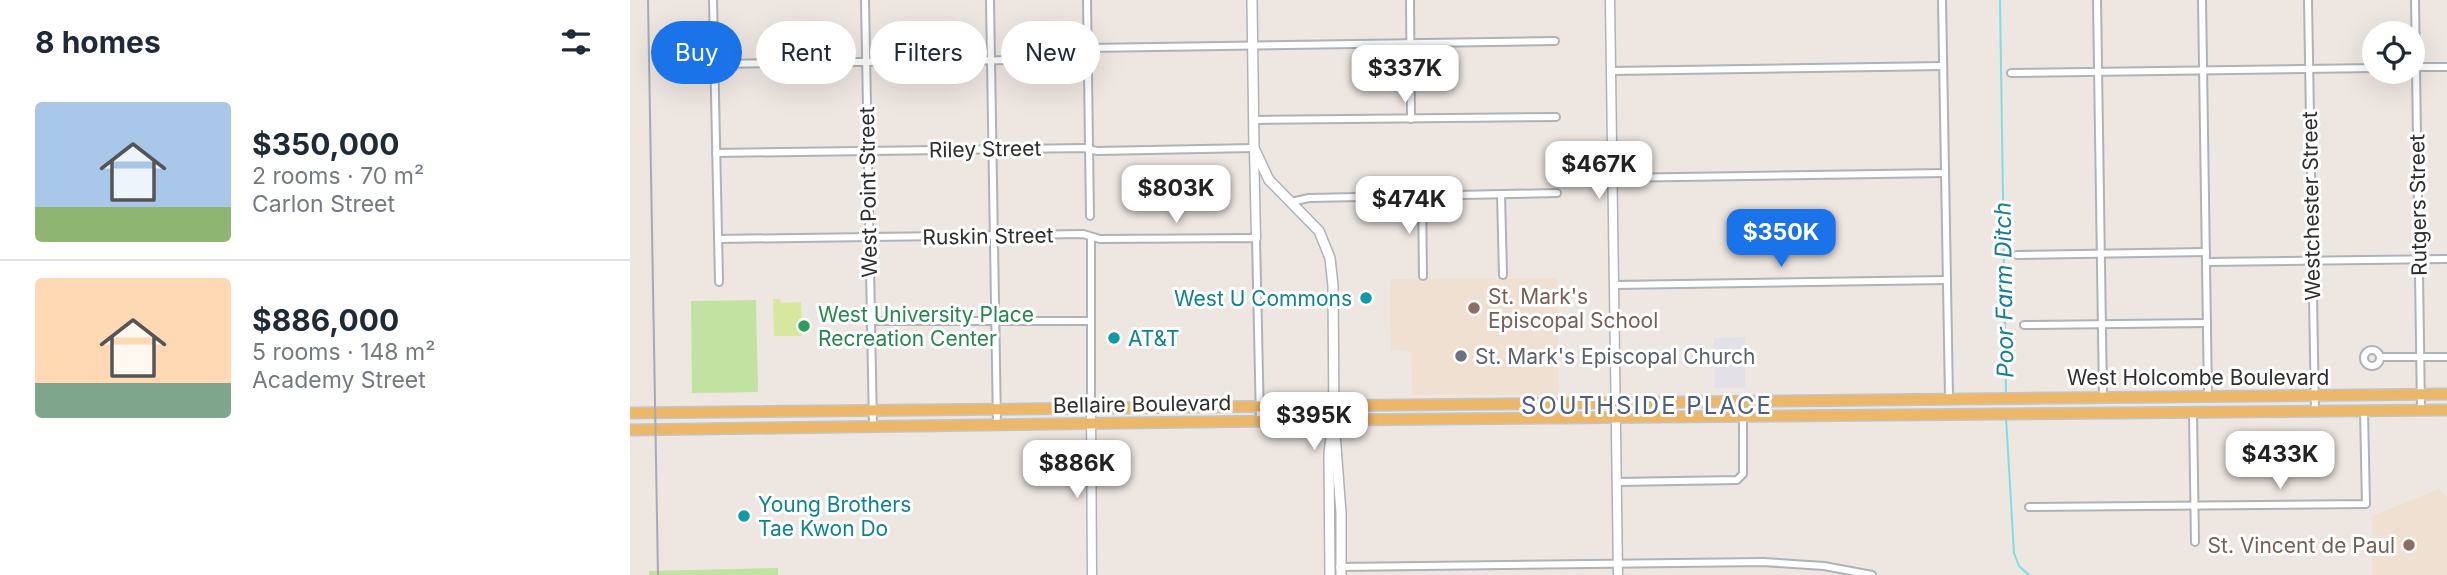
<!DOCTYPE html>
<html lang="en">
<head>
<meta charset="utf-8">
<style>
	:root { --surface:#fff; --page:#f2f2f3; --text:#1f2937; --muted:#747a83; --line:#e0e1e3; --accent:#1a73e8 }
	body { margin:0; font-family:Inter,sans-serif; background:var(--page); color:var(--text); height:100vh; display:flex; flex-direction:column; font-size:26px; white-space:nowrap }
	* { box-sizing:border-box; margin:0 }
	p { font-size:23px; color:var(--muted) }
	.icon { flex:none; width:38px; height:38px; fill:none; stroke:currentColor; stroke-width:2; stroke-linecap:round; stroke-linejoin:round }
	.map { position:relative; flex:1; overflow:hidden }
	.sheet { display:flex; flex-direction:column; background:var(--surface); width:630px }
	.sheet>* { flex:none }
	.hud { position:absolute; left:21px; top:21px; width:665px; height:63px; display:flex; gap:14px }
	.buttons { position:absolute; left:1732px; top:21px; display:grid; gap:14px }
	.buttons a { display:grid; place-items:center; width:63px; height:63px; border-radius:50%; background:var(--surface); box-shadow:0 7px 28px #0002; font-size:35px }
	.price { position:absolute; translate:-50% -60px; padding:0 16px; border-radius:14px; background:#fff; color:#222; font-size:23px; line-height:46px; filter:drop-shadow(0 2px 4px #0008) }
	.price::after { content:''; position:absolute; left:50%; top:42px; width:21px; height:16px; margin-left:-10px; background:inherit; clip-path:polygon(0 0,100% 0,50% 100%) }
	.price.on { background:var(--accent); color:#fff }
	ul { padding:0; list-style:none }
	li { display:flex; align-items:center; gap:21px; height:175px; padding:0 35px }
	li+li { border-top:2px solid var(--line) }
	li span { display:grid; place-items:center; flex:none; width:196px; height:140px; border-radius:7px; color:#555 }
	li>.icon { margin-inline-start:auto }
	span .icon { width:84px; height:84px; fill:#fffc; stroke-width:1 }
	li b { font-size:30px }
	h2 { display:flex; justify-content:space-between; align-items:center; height:84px; padding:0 35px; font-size:30px }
	.chip { padding:0 24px; border-radius:32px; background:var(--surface); box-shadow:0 7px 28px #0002; font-size:24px; line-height:63px }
	.chip.on { background:var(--accent); color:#fff }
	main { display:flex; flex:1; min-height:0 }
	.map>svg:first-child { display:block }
	.industrial { fill:#e2e1e7 }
	.education { fill:#efe0d2 }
	.green { fill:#c2e2a1 }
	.pitch { fill:#d5e89d }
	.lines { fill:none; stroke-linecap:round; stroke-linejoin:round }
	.stream { stroke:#7adfeb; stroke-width:2 }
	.minor-casing { stroke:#aeb2b9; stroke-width:10 }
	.tertiary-casing { stroke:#aeb2b9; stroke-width:11 }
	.secondary-casing { stroke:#aeb2b9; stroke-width:12 }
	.primary-casing { stroke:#c4c4c4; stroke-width:13 }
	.minor { stroke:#fff; stroke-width:6 }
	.tertiary { stroke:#fff; stroke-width:8 }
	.secondary { stroke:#fff; stroke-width:9 }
	.primary { stroke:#ecb769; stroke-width:10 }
	.rail { stroke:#a4aab7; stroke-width:2 }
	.culture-dot { fill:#0f9aa8; stroke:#fff; stroke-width:2.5 }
	.education-dot { fill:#8d6e63; stroke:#fff; stroke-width:2.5 }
	.leisure-dot { fill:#2e9e5b; stroke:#fff; stroke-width:2.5 }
	.worship-dot { fill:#6b7280; stroke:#fff; stroke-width:2.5 }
	.labels { text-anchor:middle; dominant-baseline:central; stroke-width:6; stroke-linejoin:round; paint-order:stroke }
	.street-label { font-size:21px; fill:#2e2e2e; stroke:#fff }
	.education-label { font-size:21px; fill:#785e54; stroke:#fff; text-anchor:start }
	.culture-label { font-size:21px; fill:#0d838f; stroke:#fff; text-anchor:start }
	.leisure-label { font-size:21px; fill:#27864d; stroke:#fff; text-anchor:start }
	.worship-label { font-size:21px; fill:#5b616d; stroke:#fff; text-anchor:start }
	.water-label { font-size:23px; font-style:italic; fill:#137e95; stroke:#fff }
	.quarter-label { font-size:24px; letter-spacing:2px; fill:#4f5f7d; stroke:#fff }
</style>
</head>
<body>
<main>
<section class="sheet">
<h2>8 homes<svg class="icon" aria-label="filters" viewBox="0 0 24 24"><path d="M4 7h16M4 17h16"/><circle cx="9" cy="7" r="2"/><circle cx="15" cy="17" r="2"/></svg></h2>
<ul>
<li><span style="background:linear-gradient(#a9c7e8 75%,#8fb573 0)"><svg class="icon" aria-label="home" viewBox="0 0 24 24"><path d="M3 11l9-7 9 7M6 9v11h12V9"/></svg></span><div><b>$350,000</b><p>2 rooms · 70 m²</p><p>Carlon Street</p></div></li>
<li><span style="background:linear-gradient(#ffd9b3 75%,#7fa58c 0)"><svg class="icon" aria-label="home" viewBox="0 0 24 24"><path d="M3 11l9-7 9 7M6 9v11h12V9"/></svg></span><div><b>$886,000</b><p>5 rooms · 148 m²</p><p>Academy Street</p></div></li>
</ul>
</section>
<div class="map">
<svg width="1817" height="575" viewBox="0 0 1817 575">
	<rect width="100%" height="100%" fill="#eee6e1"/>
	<polygon class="industrial" points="1115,337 1115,388 1085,388 1084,338"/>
	<g class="education">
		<polygon points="927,278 929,394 782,395 781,351 761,350 760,279"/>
		<polygon points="1809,489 1817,497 1817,575 1742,575 1742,516"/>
	</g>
	<g class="green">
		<polygon points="126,300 128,392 62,393 61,301"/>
		<polygon points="148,568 148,575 19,575 19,571"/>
	</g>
	<polygon class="pitch" points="143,299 150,299 151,303 171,302 172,336 144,336"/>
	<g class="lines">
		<g class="stream">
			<polyline points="1370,0 1376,394"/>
			<polyline points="1376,417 1384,553 1389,566 1399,575"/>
		</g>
		<g class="minor-casing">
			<g id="minor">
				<polyline points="83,0 89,282"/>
				<polyline points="235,0 243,427"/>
				<polyline points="360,0 367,425"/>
				<polyline points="457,0 460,216"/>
				<polyline points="780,0 781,119"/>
				<polyline points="1312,0 1319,398"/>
				<polyline points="1467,0 1473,397"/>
				<polyline points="1572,0 1578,396"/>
				<polyline points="1678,0 1685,412"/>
				<polyline points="1785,0 1791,410"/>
				<polyline points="458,48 925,41"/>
				<polyline points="84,64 458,59"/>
				<polyline points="1784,67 1817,67"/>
				<polyline points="981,71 1313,66"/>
				<polyline points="1381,73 1745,68"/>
				<polyline points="624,120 926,117"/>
				<polyline points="86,153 454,148 467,151 624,148"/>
				<polyline points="983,178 1315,173"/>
				<polyline points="871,194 873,275"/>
				<polyline points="792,196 793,276"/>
				<polyline points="661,202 679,198 927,193"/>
				<polyline points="88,239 453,234 470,239 626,238 630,421"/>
				<polyline points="1387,255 1576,252"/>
				<polyline points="1576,262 1817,259"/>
				<polyline points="985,285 1317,280"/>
				<polyline points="241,321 461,321"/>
				<polyline points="1394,325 1577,323"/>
				<circle cx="1742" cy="358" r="8"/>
				<polyline points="1750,357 1817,357"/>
				<polyline points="461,408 461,237"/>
				<polyline points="1563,413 1565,542"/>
				<polyline points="988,482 1107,480 1113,474 1113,416"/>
				<polyline points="1399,507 1736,504 1734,411"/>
				<polyline points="709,567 1133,562 1194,566 1242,575"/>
			</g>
		</g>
		<g class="tertiary-casing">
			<g id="tertiary">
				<polyline points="980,0 988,575"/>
				<polyline points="624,148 626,238"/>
				<polyline points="461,408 462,575"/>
			</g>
		</g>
		<g class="secondary-casing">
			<g id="secondary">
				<polyline points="622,0 624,148 639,180 689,231 700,258 703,286 704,420 711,513 711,575"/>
				<polyline points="700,575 699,453 702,429"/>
			</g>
		</g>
		<g class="primary-casing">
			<g id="primary">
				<polyline points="0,413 1817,394"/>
				<polyline points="0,430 704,420 1817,410"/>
			</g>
		</g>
		<use href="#minor" class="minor"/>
		<use href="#tertiary" class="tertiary"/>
		<use href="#secondary" class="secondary"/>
		<use href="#primary" class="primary"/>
		<polyline class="rail" points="18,0 28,575"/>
	</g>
	<g class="culture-dot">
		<circle cx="736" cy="298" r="7"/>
		<circle cx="484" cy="338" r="7"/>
		<circle cx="114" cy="516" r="7"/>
	</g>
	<g class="education-dot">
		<circle cx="844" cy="308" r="7"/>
		<circle cx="1779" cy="545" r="7"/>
	</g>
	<circle class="leisure-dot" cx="174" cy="326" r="7"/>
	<circle class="worship-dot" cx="831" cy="356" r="7"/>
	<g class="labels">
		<g class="street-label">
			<text transform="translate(355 149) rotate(-1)">Riley Street</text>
			<text transform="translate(238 192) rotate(-91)">West Point Street</text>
			<text transform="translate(1788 205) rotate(-91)">Rutgers Street</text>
			<text transform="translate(1681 206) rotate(-91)">Westchester Street</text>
			<text transform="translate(358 236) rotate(-1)">Ruskin Street</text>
			<text x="1568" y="377">West Holcombe Boulevard</text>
			<text transform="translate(512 404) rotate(-1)">Bellaire Boulevard</text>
		</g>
		<g class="education-label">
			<text x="858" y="296">St. Mark's<tspan x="858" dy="24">Episcopal School</tspan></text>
			<text x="1765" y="545" text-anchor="end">St. Vincent de Paul</text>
		</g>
		<g class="culture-label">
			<text x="722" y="298" text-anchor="end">West U Commons</text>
			<text x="498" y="338">AT&amp;T</text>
			<text x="128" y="504">Young Brothers<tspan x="128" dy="24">Tae Kwon Do</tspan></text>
		</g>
		<g class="leisure-label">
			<text x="188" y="314">West University Place<tspan x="188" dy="24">Recreation Center</tspan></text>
		</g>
		<g class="worship-label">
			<text x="845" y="356">St. Mark's Episcopal Church</text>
		</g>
		<g class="water-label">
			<text transform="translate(1374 290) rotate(-91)">Poor Farm Ditch</text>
		</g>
		<g class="quarter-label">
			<text x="1017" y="405">SOUTHSIDE PLACE</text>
		</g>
	</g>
</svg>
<div class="buttons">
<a><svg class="icon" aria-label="locate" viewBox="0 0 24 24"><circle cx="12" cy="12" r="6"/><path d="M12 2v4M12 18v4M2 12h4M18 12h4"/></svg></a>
</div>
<b class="price" style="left:775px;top:105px">$337K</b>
<b class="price" style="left:969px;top:201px">$467K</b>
<b class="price" style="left:546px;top:225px">$803K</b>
<b class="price" style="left:779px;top:236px">$474K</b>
<b class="price on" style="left:1151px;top:269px">$350K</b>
<b class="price" style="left:684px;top:452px">$395K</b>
<b class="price" style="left:1650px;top:491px">$433K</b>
<b class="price" style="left:447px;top:500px">$886K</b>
<div class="hud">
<a class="chip on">Buy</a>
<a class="chip">Rent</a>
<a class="chip">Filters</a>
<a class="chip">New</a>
</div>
</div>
</main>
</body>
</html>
